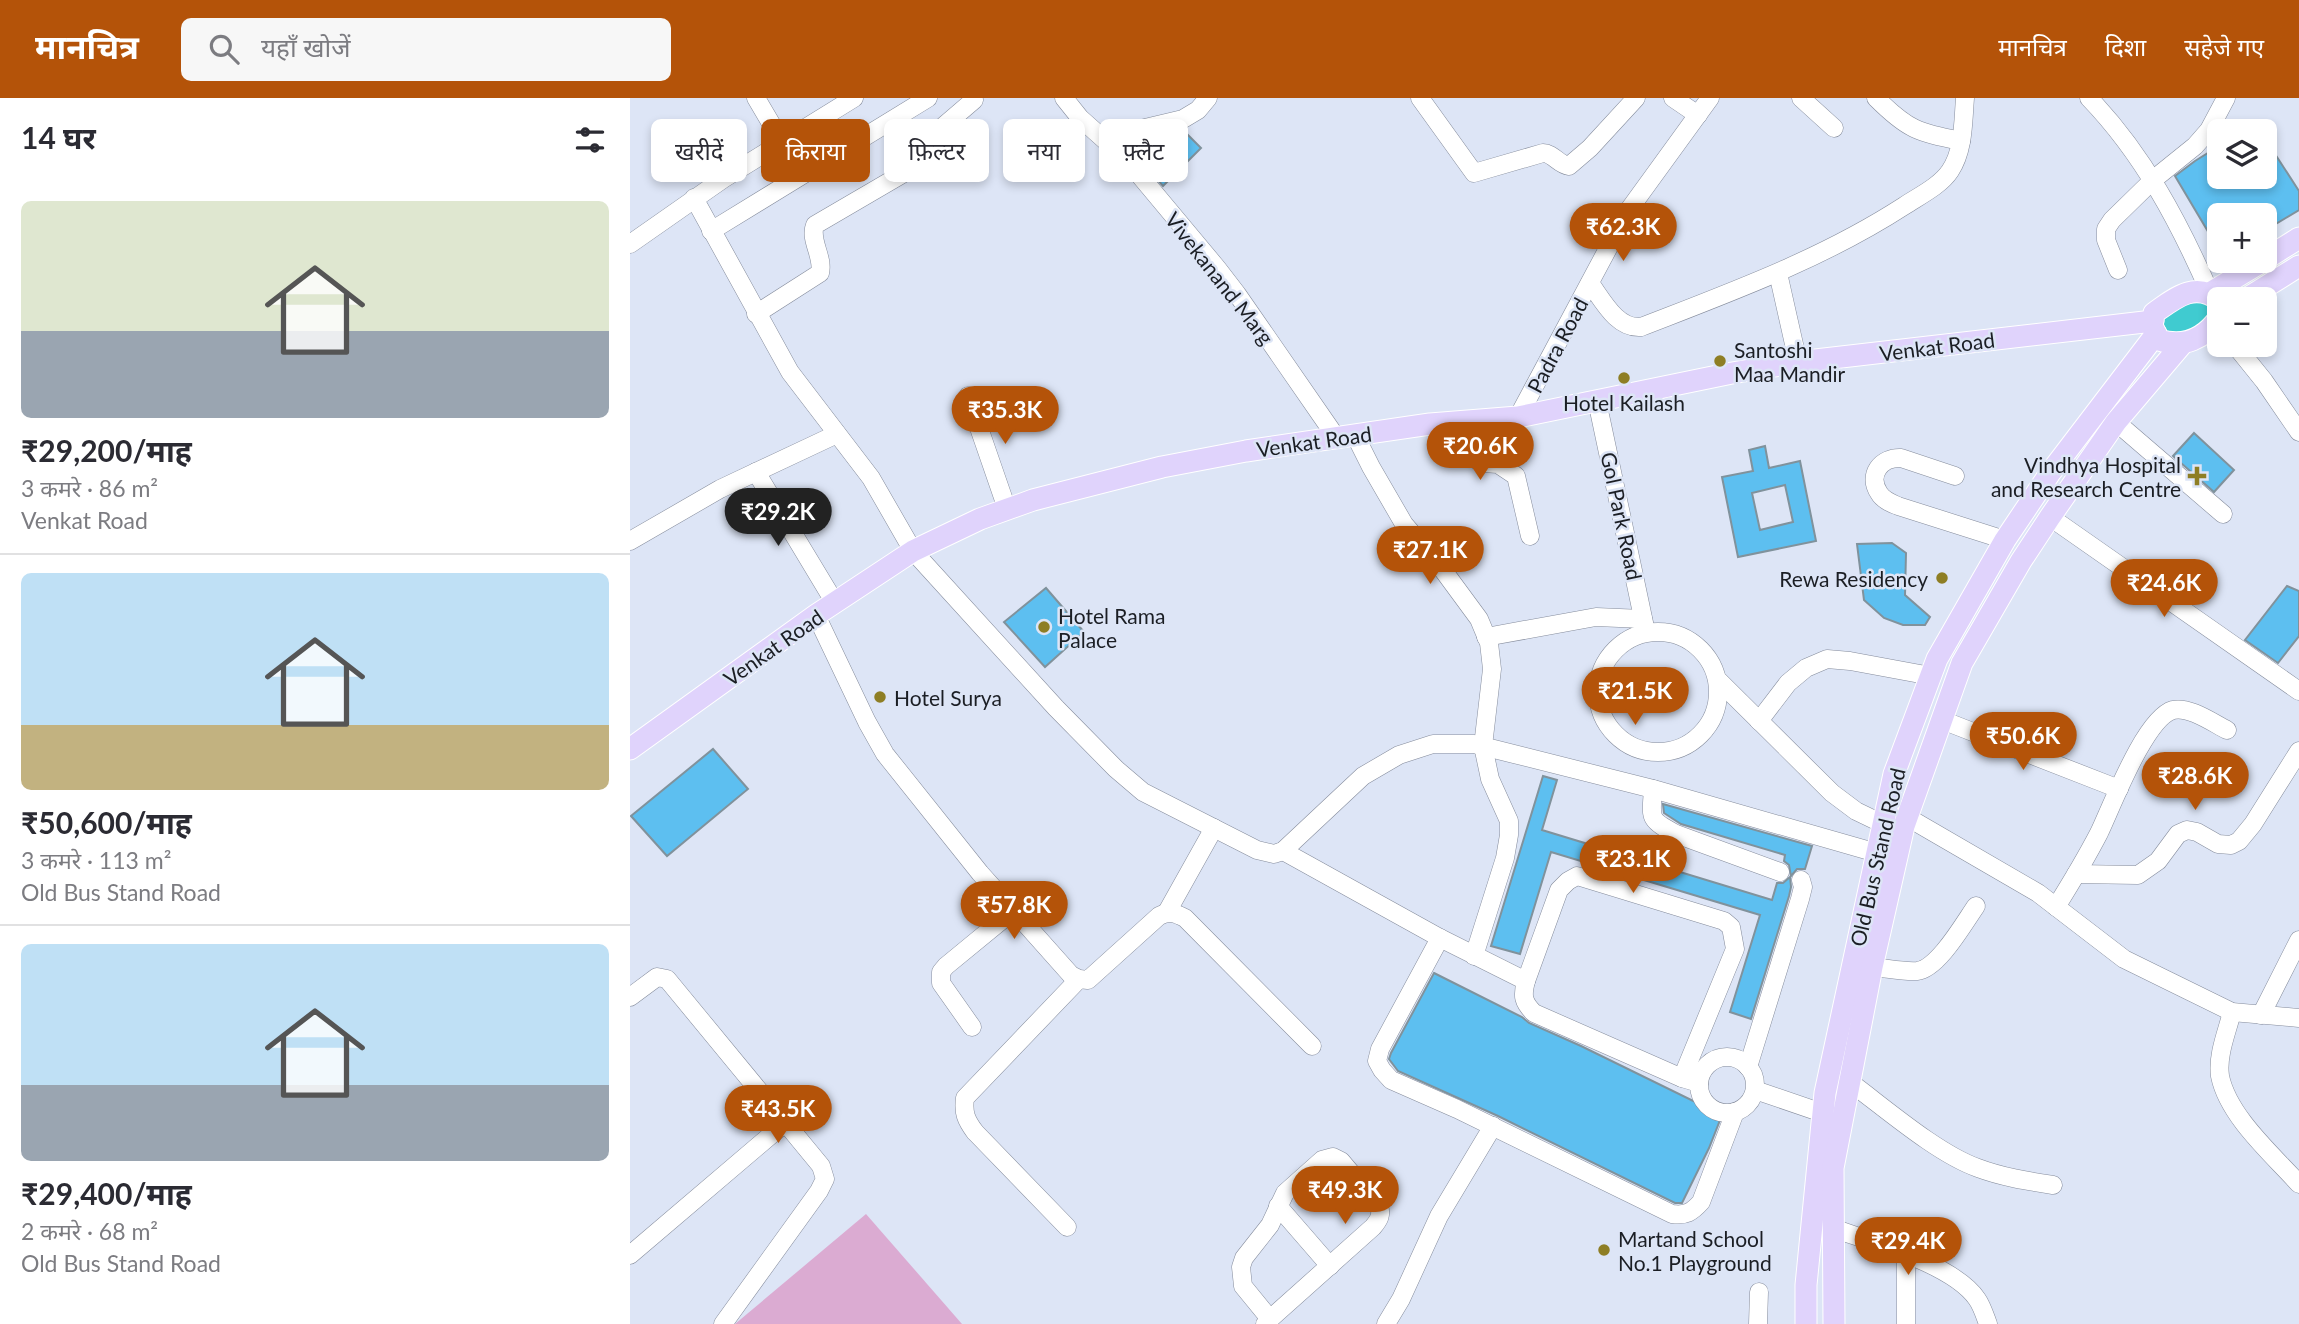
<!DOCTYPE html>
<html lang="hi">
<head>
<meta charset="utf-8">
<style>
	:root { --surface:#fff; --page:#f7f7f7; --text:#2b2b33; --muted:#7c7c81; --line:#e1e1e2; --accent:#b45309 }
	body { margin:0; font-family:Lato,"Noto Sans Devanagari",sans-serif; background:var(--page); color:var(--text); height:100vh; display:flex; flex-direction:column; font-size:26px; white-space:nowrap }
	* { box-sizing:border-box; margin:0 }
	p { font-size:23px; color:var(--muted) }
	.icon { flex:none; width:38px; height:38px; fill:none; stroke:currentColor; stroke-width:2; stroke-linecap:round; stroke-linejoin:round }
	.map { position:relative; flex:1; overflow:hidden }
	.details { display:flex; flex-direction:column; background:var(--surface); width:630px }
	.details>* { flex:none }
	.guide { position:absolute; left:21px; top:21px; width:665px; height:63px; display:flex; gap:14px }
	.fabs { position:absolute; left:1577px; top:21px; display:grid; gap:14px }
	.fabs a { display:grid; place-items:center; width:70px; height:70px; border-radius:10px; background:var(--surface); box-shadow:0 4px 10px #0003; font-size:35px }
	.price { position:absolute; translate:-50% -60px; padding:0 16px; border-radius:24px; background:var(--accent); color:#fff; font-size:23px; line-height:46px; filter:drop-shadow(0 2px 4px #0008) }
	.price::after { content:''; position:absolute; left:50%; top:42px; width:21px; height:16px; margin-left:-10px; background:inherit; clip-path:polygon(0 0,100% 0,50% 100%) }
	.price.selected { background:#222; color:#fff }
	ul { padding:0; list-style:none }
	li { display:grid; align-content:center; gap:14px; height:371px; padding:0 21px }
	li+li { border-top:2px solid var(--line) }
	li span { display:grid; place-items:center; height:217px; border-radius:10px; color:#555 }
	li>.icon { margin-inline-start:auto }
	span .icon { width:126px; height:126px; fill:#fffc; stroke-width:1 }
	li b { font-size:30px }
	h2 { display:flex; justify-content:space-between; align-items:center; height:84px; padding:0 21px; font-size:30px }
	.chip { padding:0 24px; border-radius:10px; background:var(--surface); box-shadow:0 4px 10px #0003; font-size:24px; line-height:63px }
	.chip.selected { background:var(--accent); color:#fff }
	header { display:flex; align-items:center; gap:42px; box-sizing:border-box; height:98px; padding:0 35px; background:var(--accent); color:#fff }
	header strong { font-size:33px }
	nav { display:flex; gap:38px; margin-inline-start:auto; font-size:24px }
	.search { width:490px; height:63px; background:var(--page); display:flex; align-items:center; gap:18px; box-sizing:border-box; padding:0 24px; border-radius:10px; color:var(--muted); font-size:26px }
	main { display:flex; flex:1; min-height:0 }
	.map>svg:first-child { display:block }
	.green { fill:#dbabd2 }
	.water { fill:#40cbd0; stroke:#35979c; stroke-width:2 }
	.building { fill:#5dbff0; stroke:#80929c; stroke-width:2; fill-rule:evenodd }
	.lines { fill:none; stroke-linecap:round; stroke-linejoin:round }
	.minor-casing { stroke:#858c9c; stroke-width:19 }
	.major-casing { stroke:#fff; stroke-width:23 }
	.minor { stroke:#fff; stroke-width:18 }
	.major { stroke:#e0d3fc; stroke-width:21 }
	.poi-dot { fill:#8e7e24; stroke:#dde5f6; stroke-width:2.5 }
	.labels { text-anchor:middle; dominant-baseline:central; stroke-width:5; stroke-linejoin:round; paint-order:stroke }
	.street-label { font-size:21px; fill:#1b1e24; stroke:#dde5f6 }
	.poi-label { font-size:21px; fill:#1b1e24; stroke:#dde5f6; text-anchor:start }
</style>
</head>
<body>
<header>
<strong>मानचित्र</strong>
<div class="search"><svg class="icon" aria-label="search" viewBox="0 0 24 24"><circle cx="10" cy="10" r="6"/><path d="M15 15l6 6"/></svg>यहाँ खोजें</div>
<nav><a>मानचित्र</a><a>दिशा</a><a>सहेजे गए</a></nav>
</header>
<main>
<section class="details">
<h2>14 घर<svg class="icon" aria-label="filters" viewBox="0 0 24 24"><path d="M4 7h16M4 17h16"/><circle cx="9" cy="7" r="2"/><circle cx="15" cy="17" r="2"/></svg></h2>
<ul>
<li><span style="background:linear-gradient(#dfe7d0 60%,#9aa5b1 0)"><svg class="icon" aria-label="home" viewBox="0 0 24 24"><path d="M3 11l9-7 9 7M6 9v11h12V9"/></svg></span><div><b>₹29,200/माह</b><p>3 कमरे · 86 m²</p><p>Venkat Road</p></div></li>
<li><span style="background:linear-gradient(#bfe0f5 70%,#c2b280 0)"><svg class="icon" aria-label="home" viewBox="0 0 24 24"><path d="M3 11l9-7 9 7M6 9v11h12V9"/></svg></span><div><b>₹50,600/माह</b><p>3 कमरे · 113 m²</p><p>Old Bus Stand Road</p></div></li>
<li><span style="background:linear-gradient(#bfe0f5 65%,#9aa5b1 0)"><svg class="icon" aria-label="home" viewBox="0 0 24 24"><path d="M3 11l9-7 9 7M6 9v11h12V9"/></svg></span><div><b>₹29,400/माह</b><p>2 कमरे · 68 m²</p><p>Old Bus Stand Road</p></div></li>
</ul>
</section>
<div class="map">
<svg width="1669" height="1226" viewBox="0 0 1669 1226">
	<rect width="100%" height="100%" fill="#dde5f6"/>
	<polygon class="green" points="236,1116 332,1226 105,1226"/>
	<polygon class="water" points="1580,195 1589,220 1544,247 1524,215"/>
	<g class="building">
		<polygon points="557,36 571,50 533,88 499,49 504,45"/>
		<polygon points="1634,39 1669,93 1669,112 1634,133 1634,117 1589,117 1589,152 1545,78 1565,63 1589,48 1589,79 1634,79"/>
		<polygon points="1564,335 1604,372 1584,394 1543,358"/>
		<path d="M1135,348L1139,370L1170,363L1186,443L1108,459L1092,379L1123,373L1119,352ZM1155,387L1163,424L1130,432L1122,395Z"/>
		<polygon points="1262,445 1276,455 1275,497 1300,519 1295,527 1273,527 1254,520 1234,502 1227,446"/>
		<polygon points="1657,488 1669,493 1669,538 1648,565 1615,542"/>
		<polygon points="416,490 454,534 415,569 374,524"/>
		<polygon points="83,651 118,691 37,758 1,718"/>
		<polygon points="913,678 927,682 912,732 1142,802 1147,785 1153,785 1160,779 1161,789 1159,798 1121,921 1100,914 1130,817 921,754 890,856 861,848"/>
		<polygon points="1033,706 1182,748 1175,771 1167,771 1161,778 1159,767 1154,763 1155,757 1051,726 1034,715"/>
		<polygon points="804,875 892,919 899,925 951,948 1092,1017 1079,1050 1052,1105 1045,1105 868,1018 768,973 759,961 761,955"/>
	</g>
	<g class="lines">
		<g class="minor-casing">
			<g id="minor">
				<polyline points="126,0 152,44"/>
				<polyline points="434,0 450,20 496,61 587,170 607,196 706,339"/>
				<path d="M790,0L844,75L913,55C923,55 929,67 939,68L960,50L1006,0"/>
				<polyline points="1043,0 1068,17"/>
				<polyline points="1171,0 1204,30"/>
				<path d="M1246,0C1278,32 1287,34 1331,43"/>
				<path d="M1459,0C1513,56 1549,124 1580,195"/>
				<polyline points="473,40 553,21 568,12 578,0"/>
				<polyline points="64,100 160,274 241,380 283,453 426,610 486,671 513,694 627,752 644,756 653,753 733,678 769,657 803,646 844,646 1023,691 1247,755"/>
				<polyline points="81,133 298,0"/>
				<polyline points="0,146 93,81 224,0"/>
				<polyline points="1488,172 1476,142 1476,131 1482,122 1524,81 1565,48 1579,32 1596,0"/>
				<polyline points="1148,175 1168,264"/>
				<path d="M960,185C973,203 987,231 1011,229C1101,194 1192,161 1274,108C1289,98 1310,88 1320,73C1334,52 1333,24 1335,0"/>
				<path d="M126,216L190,175C194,159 179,142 185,127L286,68L290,53L295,44L344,2"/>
				<polyline points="1605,247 1634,283 1669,334"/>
				<polyline points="338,298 377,411"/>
				<polyline points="967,303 1016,534"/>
				<polyline points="888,319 998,113 1080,0"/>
				<polyline points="835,323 837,351 843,360 853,365 868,366 886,378 900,438"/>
				<polyline points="1486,324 1593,416"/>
				<polyline points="725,337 741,369 774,426 810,468 849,521 859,545 862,571 853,648 860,681 879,723 879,737 875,760 844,858"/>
				<polyline points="126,374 205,505"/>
				<path d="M1325,378L1271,360C1251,359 1237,377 1249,395C1253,402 1261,405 1268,408L1375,442"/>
				<polyline points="1420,419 1669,593"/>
				<polyline points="0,443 90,391 207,336"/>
				<path d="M186,517L237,624L255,656L350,775L441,877L449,881L458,882L529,818C540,813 545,815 555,820L682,948"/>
				<circle cx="1028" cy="594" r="60"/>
				<polyline points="856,539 966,519 1013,521"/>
				<polyline points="1087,581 1202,695 1226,713 1253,726"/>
				<polyline points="1312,622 1489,691"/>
				<polyline points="1129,623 1158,585 1176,570 1197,561 1220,563 1301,578"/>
				<path d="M1023,691C1021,721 1018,721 1046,736L1150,774"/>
				<polyline points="1255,717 1277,719 1408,795 1494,861 1602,914 1669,920"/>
				<path d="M653,753L810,840L896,883C892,898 893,904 904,915L1052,980L1069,985"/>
				<polyline points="1446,776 1508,777 1528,763 1548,736 1557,732 1567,734 1588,746 1601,747 1609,743 1623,726 1669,653"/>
				<path d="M1426,809C1441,785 1456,760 1469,735C1482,708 1515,620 1543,612C1559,608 1583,625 1597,632"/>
				<polyline points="537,814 584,730"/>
				<path d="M810,840L750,951L747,963L752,972L761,982L827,1011L1042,1116C1056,1118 1062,1114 1071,1104L1105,1014"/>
				<path d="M1242,869C1256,870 1273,874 1287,873C1308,871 1334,825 1346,808"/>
				<polyline points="896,883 929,792 938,783 947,778 1094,823 1101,829 1105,851 1052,980"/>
				<polyline points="0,899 27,879 37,881 191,1068 195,1081 189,1093 93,1226"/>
				<path d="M1602,914C1597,934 1587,957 1590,978C1598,1018 1642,1056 1669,1086"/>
				<polyline points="1631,917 1669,842"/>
				<polyline points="342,929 311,885 311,874 316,868 383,813"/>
				<circle cx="1097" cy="987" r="28"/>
				<polyline points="1118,969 1170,801 1173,789 1171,782"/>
				<path d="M1221,985C1256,1011 1308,1056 1348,1070C1372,1079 1397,1083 1423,1087"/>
				<polyline points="1125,992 1204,1019"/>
				<polyline points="648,1108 700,1168"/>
				<path d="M437,1129L345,1034C336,1022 333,1015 335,1000L449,881"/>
				<path d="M1203,1130C1243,1145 1323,1166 1347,1201C1352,1208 1355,1218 1358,1226"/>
				<polyline points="0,1157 155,1025"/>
				<path d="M635,1226L640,1221L743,1129C749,1122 752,1117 749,1108L711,1063L703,1059L692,1062L655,1095L640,1127L614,1160L611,1169L613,1188L640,1221"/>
				<polyline points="756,1226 771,1201 809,1118 863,1028"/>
				<polyline points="1128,1226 1129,1194"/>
				<polyline points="1276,1226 1276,1158"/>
			</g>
		</g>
		<g class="major-casing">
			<g id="major">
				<polyline points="1634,162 1669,140"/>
				<polyline points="1580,195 1633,163"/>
				<polyline points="1616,201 1669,168"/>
				<path d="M1589,202C1565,183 1545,200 1524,215L1522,228L1529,242C1554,250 1574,241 1589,220"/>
				<polyline points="0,651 186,517 283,453 350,421 403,402 532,369 616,353 800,326 888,319 1102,275 1168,264 1523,223"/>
				<polyline points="1176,1226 1176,1187 1195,995 1264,676 1307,561 1375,442 1420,375 1526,236"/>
				<polyline points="1204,1226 1203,1070 1242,869 1274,728 1332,565 1391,463 1420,419 1486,324 1553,245"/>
			</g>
		</g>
		<use href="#minor" class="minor"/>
		<use href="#major" class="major"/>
	</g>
	<g class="poi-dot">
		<circle cx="1090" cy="263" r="7"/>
		<circle cx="994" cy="280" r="7"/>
		<path d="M1563.5 367.5h7v7h7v7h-7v7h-7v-7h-7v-7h7z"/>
		<circle cx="1312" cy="480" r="7"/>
		<circle cx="414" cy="529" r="7"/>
		<circle cx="250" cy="599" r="7"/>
		<circle cx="974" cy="1152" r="7"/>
	</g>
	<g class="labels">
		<g class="street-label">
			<text transform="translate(590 180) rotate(52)">Vivekanand Marg</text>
			<text transform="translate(927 247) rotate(-62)">Padra Road</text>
			<text transform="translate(1307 248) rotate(-7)">Venkat Road</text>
			<text transform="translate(684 343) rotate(-8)">Venkat Road</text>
			<text transform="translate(992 418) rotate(78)">Gol Park Road</text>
			<text transform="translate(143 549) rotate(-35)">Venkat Road</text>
			<text transform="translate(1247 759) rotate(-77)">Old Bus Stand Road</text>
		</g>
		<g class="poi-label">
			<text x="1104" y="251">Santoshi<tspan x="1104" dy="24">Maa Mandir</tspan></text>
			<text x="994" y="304" text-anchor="middle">Hotel Kailash</text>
			<text x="1551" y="366" text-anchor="end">Vindhya Hospital<tspan x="1551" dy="24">and Research Centre</tspan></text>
			<text x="1298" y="480" text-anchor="end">Rewa Residency</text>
			<text x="428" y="517">Hotel Rama<tspan x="428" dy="24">Palace</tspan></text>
			<text x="264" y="599">Hotel Surya</text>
			<text x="988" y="1140">Martand School<tspan x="988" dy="24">No.1 Playground</tspan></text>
		</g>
	</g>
</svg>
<div class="fabs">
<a><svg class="icon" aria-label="layers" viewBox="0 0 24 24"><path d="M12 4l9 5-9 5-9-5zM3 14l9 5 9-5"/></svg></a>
<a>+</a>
<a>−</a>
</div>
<b class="price" style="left:993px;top:165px">₹62.3K</b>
<b class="price" style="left:375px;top:348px">₹35.3K</b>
<b class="price" style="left:850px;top:384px">₹20.6K</b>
<b class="price selected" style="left:148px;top:450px">₹29.2K</b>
<b class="price" style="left:800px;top:488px">₹27.1K</b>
<b class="price" style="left:1534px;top:521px">₹24.6K</b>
<b class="price" style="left:1005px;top:629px">₹21.5K</b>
<b class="price" style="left:1393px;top:674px">₹50.6K</b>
<b class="price" style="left:1565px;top:714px">₹28.6K</b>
<b class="price" style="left:1003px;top:797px">₹23.1K</b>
<b class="price" style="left:384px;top:843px">₹57.8K</b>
<b class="price" style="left:148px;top:1047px">₹43.5K</b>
<b class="price" style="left:715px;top:1128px">₹49.3K</b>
<b class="price" style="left:1278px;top:1179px">₹29.4K</b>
<div class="guide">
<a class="chip">खरीदें</a>
<a class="chip selected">किराया</a>
<a class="chip">फ़िल्टर</a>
<a class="chip">नया</a>
<a class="chip">फ़्लैट</a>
</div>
</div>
</main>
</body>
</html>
